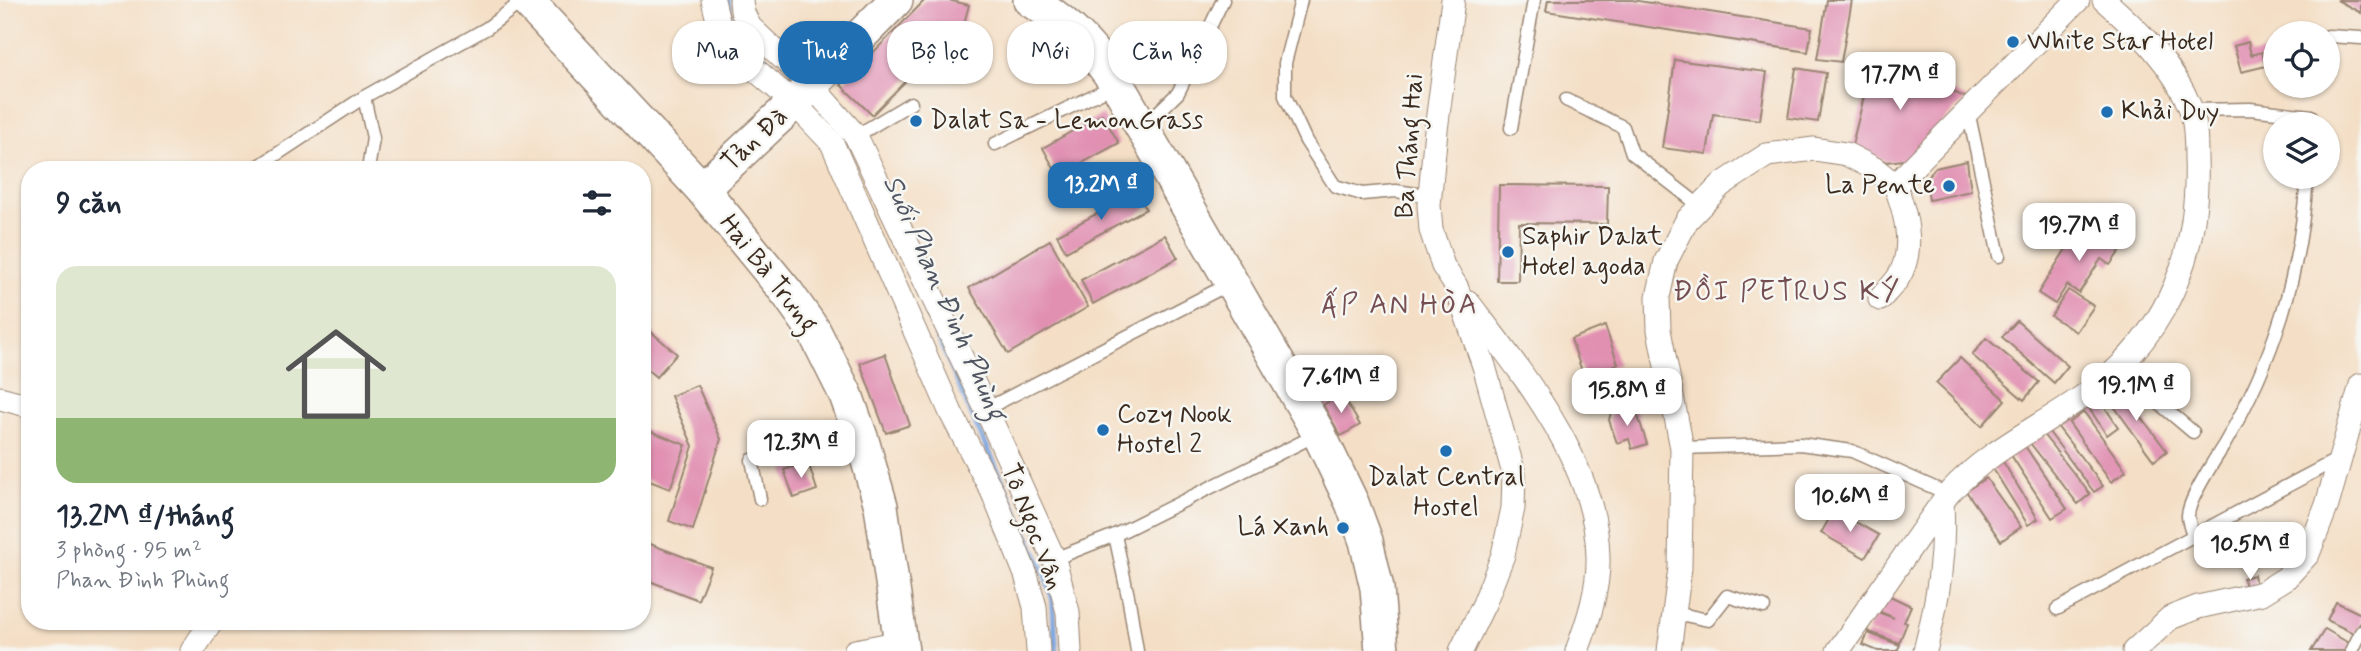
<!DOCTYPE html>
<html lang="vi">
<head>
<meta charset="utf-8">
<style>
	:root { --surface:#fff; --page:#f6f6f7; --text:#1f2937; --muted:#747a83; --line:#e0e1e3; --accent:#1f6fb2 }
	body { margin:0; font-family:Mynerve,sans-serif; background:var(--page); color:var(--text); height:100vh; display:flex; flex-direction:column; font-size:26px; white-space:nowrap }
	* { box-sizing:border-box; margin:0 }
	p { font-size:23px; color:var(--muted) }
	.icon { flex:none; width:38px; height:38px; fill:none; stroke:currentColor; stroke-width:2; stroke-linecap:round; stroke-linejoin:round }
	.map { position:relative; flex:1; overflow:hidden }
	.drawer { position:absolute; left:21px; top:161px; width:630px; height:469px; display:flex; flex-direction:column; background:var(--surface); border-radius:28px; box-shadow:0 2px 5px #0004 }
	.drawer>* { flex:none }
	.top-card { position:absolute; left:672px; top:21px; width:665px; height:63px; display:flex; gap:14px }
	.controls { position:absolute; left:2263px; top:21px; display:grid; gap:14px }
	.controls a { display:grid; place-items:center; width:77px; height:77px; border-radius:50%; background:var(--surface); box-shadow:0 2px 5px #0004; font-size:35px }
	.price { position:absolute; translate:-50% -60px; padding:0 16px; border-radius:14px; background:#fff; color:#222; font-size:23px; line-height:46px; filter:drop-shadow(0 2px 4px #0008) }
	.price::after { content:''; position:absolute; left:50%; top:42px; width:21px; height:16px; margin-left:-10px; background:inherit; clip-path:polygon(0 0,100% 0,50% 100%) }
	.price.current { background:var(--accent); color:#fff }
	ul { padding:0; list-style:none }
	li { display:grid; align-content:center; gap:14px; height:371px; padding:0 35px }
	li+li { border-top:2px solid var(--line) }
	li span { display:grid; place-items:center; height:217px; border-radius:21px; color:#555 }
	li>.icon { margin-inline-start:auto }
	span .icon { width:126px; height:126px; fill:#fffc; stroke-width:1 }
	li b { font-size:30px }
	h2 { display:flex; justify-content:space-between; align-items:center; height:84px; padding:0 35px; font-size:30px }
	.tag { padding:0 24px; border-radius:28px; background:var(--surface); box-shadow:0 2px 5px #0004; font-size:24px; line-height:63px }
	.tag.current { background:var(--accent); color:#fff }
	.map>svg:first-child { display:block }
	.lines { fill:none; stroke-linecap:round; stroke-linejoin:round }
	.stream { stroke:#78a6e1; stroke-width:6 }
	.building { fill:#e190b2 }
	.lane-casing { stroke:#988472; stroke-width:15 }
	.street-casing { stroke:#988472; stroke-width:25 }
	.secondary-casing { stroke:#988472; stroke-width:36 }
	.lane { stroke:#fff; stroke-width:12 }
	.street { stroke:#fff; stroke-width:23 }
	.secondary { stroke:#fff; stroke-width:33 }
	.poi-dot { fill:#1f6fb2; stroke:#f6f6f2; stroke-width:2.5 }
	.labels { text-anchor:middle; dominant-baseline:central; stroke-width:5; stroke-linejoin:round; paint-order:stroke }
	.poi-label { font-size:26px; fill:#3b2a1e; stroke:#f6f6f2; text-anchor:start }
	.street-label { font-size:26px; fill:#3b2a1e; stroke:#f6f6f2 }
	.neighbourhood-label { font-size:28px; letter-spacing:2px; fill:#754e52; stroke:#f6f6f2 }
	.water-label { font-size:28px; font-style:italic; fill:#505562; stroke:#f6f6f2 }
</style>
</head>
<body>
<div class="map">
<svg width="2361" height="651" viewBox="0 0 2361 651">
	<rect width="100%" height="100%" fill="#f6f6f2"/>
	<filter id="ink" filterUnits="userSpaceOnUse"><feTurbulence type="fractalNoise" baseFrequency=".0143" numOctaves="2"/><feDisplacementMap in="SourceGraphic" scale="14" xChannelSelector="R" yChannelSelector="G"/><feConvolveMatrix kernelMatrix="1 2 1 2 8 2 1 2 1" color-interpolation-filters="sRGB"/></filter>
	<filter id="wash" filterUnits="userSpaceOnUse"><feTurbulence type="fractalNoise" baseFrequency=".00686" numOctaves="4" result="noise"/><feDisplacementMap in="SourceGraphic" scale="28" xChannelSelector="R" yChannelSelector="G"/><feGaussianBlur stdDeviation="1.57" result="paint"/><feColorMatrix in="noise" values="0 0 0 0 0 0 0 0 0 0 0 0 0 0 0 0 0 1.4 0 .05"/><feComposite in="paint" operator="in"/></filter>
	<g filter="url(#wash)">
		<rect width="100%" height="100%" fill="#f4dfc6"/>
		<g class="lines">
			<g class="stream">
				<polyline points="728,0 730,17 740,35 796,86"/>
				<polyline points="924,304 976,424 1044,571 1053,599 1056,651"/>
			</g>
		</g>
		<g id="blocks">
			<g class="building">
				<polygon points="925,0 948,0 969,5 959,42 947,39 872,115 841,85"/>
				<polygon points="1548,0 1632,0 1812,28 1808,52 1546,11"/>
				<polygon points="1827,0 1852,0 1841,62 1817,59"/>
				<polygon points="2337,0 2361,0 2361,13"/>
				<polygon points="2248,42 2251,55 2262,52 2266,66 2241,72 2234,46"/>
				<polygon points="1874,56 1967,98 1904,160 1886,162 1852,145"/>
				<polygon points="1675,60 1767,72 1760,120 1713,114 1707,154 1662,148"/>
				<polygon points="1796,68 1826,73 1818,122 1788,118"/>
				<polygon points="1102,114 1119,143 1058,176 1043,148"/>
				<polygon points="1967,161 1971,191 1929,200 1926,180 1935,168"/>
				<polygon points="1499,185 1608,186 1607,224 1519,223 1518,281 1497,281"/>
				<polygon points="1137,192 1146,209 1066,252 1057,235"/>
				<polygon points="2080,227 2092,229 2122,248 2110,265 2101,259 2079,293 2067,285 2055,304 2038,293"/>
				<polygon points="1165,235 1178,258 1093,304 1081,280"/>
				<polygon points="1050,240 1088,307 1008,354 969,288"/>
				<polygon points="2068,290 2094,306 2076,332 2051,316"/>
				<polygon points="2017,321 2068,366 2054,383 2002,337"/>
				<polygon points="642,324 677,354 656,377 642,365"/>
				<polygon points="1605,326 1618,364 1584,377 1571,339"/>
				<polygon points="1986,338 2039,382 2024,400 1972,355"/>
				<polygon points="885,354 910,425 886,433 860,363"/>
				<polygon points="1960,358 2005,400 1982,426 1936,383"/>
				<polygon points="697,385 721,439 693,530 669,521 693,446 671,396"/>
				<polygon points="2117,385 2167,451 2154,461 2105,394"/>
				<polygon points="1342,394 1360,425 1341,436 1323,405"/>
				<polygon points="2100,400 2118,427 2107,435 2089,408"/>
				<polygon points="1617,408 1624,415 1636,410 1647,444 1632,449 1629,439 1617,443 1609,420 1612,409"/>
				<polygon points="2084,412 2126,471 2111,482 2069,423"/>
				<polygon points="2057,426 2103,486 2094,492 2049,432"/>
				<polygon points="642,428 686,445 670,489 642,478"/>
				<polygon points="2042,433 2090,494 2078,504 2030,443"/>
				<polygon points="2025,446 2067,509 2052,518 2011,455"/>
				<polygon points="2002,460 2038,519 2028,525 1992,467"/>
				<polygon points="808,462 817,490 794,498 784,470"/>
				<polygon points="1986,478 2021,527 2001,541 1966,491"/>
				<polygon points="1834,510 1879,535 1865,558 1821,533"/>
				<polygon points="642,541 711,567 698,600 642,578"/>
				<polygon points="2254,575 2256,586 2245,588 2243,578"/>
				<polygon points="1886,594 1911,606 1904,622 1907,623 1899,643 1867,631 1875,611 1894,618 1878,611"/>
				<polygon points="2336,602 2361,614 2361,621 2355,634 2327,620"/>
				<polygon points="2325,629 2352,645 2348,651 2311,651"/>
				<polygon points="1868,633 1900,645 1897,651 1878,651 1863,645"/>
			</g>
		</g>
	</g>
	<g filter="url(#ink)">
		<use href="#blocks" fill-opacity="0" stroke="#988472" stroke-width="2"/>
		<g class="lines">
			<g class="lane-casing">
				<g id="lane">
					<polyline points="1301,0 1285,63 1285,96 1306,141 1335,186 1362,194 1396,191 1430,196"/>
					<polyline points="2328,36 2361,38"/>
					<polyline points="364,97 373,138 368,170"/>
					<polyline points="1566,100 1623,127 1632,153 1700,206"/>
					<polyline points="2192,110 2250,109 2311,116 2310,124"/>
					<polyline points="1968,111 1999,256"/>
					<polyline points="1144,126 1178,93 1223,0"/>
					<polyline points="1511,128 1534,0"/>
					<polyline points="856,136 911,103"/>
					<polyline points="995,144 1117,84"/>
					<polyline points="253,170 364,97 487,28 524,0"/>
					<path d="M2307,177C2300,276 2274,359 2224,445C2215,459 2188,500 2188,516C2188,522 2192,530 2193,536L2338,459"/>
					<polyline points="2117,368 2193,432"/>
					<polyline points="986,409 1231,283"/>
					<polyline points="1682,448 1800,444 1852,451 1948,494"/>
					<polyline points="760,499 752,460 857,427"/>
					<polyline points="1115,535 1129,601 1137,651"/>
					<polyline points="1054,559 1115,535 1318,434"/>
					<polyline points="2057,609 2193,536"/>
					<polyline points="1675,613 1708,620 1727,596 1764,607"/>
					<polyline points="2352,651 2361,632"/>
				</g>
			</g>
			<g class="street-casing">
				<g id="street">
					<polyline points="713,0 721,33 731,49 794,103 832,143 951,413 993,493 1026,575 1035,607 1038,651"/>
					<polyline points="741,0 742,11 750,27 812,86 856,136 986,409 1054,559 1068,612 1070,651"/>
					<polyline points="1453,0 1436,130 1429,205 1431,230 1443,266 1456,286 1484,366 1514,474 1513,508 1503,555 1484,604 1461,651"/>
					<path d="M1880,299C1886,292 1893,285 1898,278C1916,250 1906,213 1895,185"/>
					<path d="M1468,302C1522,373 1597,464 1598,557C1599,589 1588,621 1577,651"/>
					<polyline points="0,398 30,406"/>
					<polyline points="192,651 212,621"/>
					<polyline points="855,651 901,642"/>
					<polyline points="1669,651 1680,568 1682,448 1659,330 1658,297 1666,261 1687,220 1721,185 1767,155 1814,149 1846,154 1875,169 1895,185 2078,0"/>
					<path d="M1838,651L1948,494C1997,440 2067,417 2119,367C2177,310 2199,240 2196,159C2196,143 2196,121 2190,107C2173,64 2138,30 2104,0"/>
					<path d="M1925,651C1938,600 1945,556 1942,504"/>
					<polyline points="2134,651 2170,618 2198,607 2262,593 2286,578 2308,554 2327,505 2361,385"/>
				</g>
			</g>
			<g class="secondary-casing">
				<g id="secondary">
					<polyline points="526,0 702,189 788,294 814,331 846,395 862,440 881,506 902,651"/>
					<path d="M1030,0C1070,24 1090,46 1117,84L1319,434L1352,503L1366,541L1377,588L1382,651"/>
					<polyline points="702,189 794,103 896,0"/>
				</g>
			</g>
			<use href="#lane" class="lane"/>
			<use href="#street" class="street"/>
			<use href="#secondary" class="secondary"/>
		</g>
	</g>
	<g class="poi-dot">
		<circle cx="2013" cy="42" r="7"/>
		<circle cx="2107" cy="112" r="7"/>
		<circle cx="916" cy="121" r="7"/>
		<circle cx="1949" cy="186" r="7"/>
		<circle cx="1508" cy="252" r="7"/>
		<circle cx="1103" cy="430" r="7"/>
		<circle cx="1446" cy="451" r="7"/>
		<circle cx="1343" cy="528" r="7"/>
	</g>
	<g class="labels">
		<g class="poi-label">
			<text x="2027" y="42">White Star Hotel</text>
			<text x="2121" y="112">Khải Duy</text>
			<text x="930" y="121">Dalat Sa - LemonGrass</text>
			<text x="1935" y="186" text-anchor="end">La Pente</text>
			<text x="1522" y="237">Saphir Dalat<tspan x="1522" dy="30">Hotel agoda</tspan></text>
			<text x="1117" y="415">Cozy Nook<tspan x="1117" dy="30">Hostel 2</tspan></text>
			<text x="1446" y="478" text-anchor="middle">Dalat Central<tspan x="1446" dy="30">Hostel</tspan></text>
			<text x="1329" y="528" text-anchor="end">Lá Xanh</text>
		</g>
		<g class="street-label">
			<text transform="translate(755 140) rotate(-43)">Tản Đà</text>
			<text transform="translate(1410 146) rotate(-86)">Ba Tháng Hai</text>
			<text transform="translate(768 274) rotate(52)">Hai Bà Trưng</text>
			<text transform="translate(1032 527) rotate(69)">Tô Ngọc Vân</text>
		</g>
		<g class="neighbourhood-label">
			<text x="1787" y="292">ĐỒI PETRUS KÝ</text>
			<text x="1400" y="305">ẤP AN HÒA</text>
		</g>
		<g class="water-label">
			<text transform="translate(944 298) rotate(66)">Suối Phan Đình Phùng</text>
		</g>
	</g>
</svg>
<div class="controls">
<a><svg class="icon" aria-label="locate" viewBox="0 0 24 24"><circle cx="12" cy="12" r="6"/><path d="M12 2v4M12 18v4M2 12h4M18 12h4"/></svg></a>
<a><svg class="icon" aria-label="layers" viewBox="0 0 24 24"><path d="M12 4l9 5-9 5-9-5zM3 14l9 5 9-5"/></svg></a>
</div>
<b class="price" style="left:1900px;top:112px">17.7M ₫</b>
<b class="price current" style="left:1101px;top:222px">13.2M ₫</b>
<b class="price" style="left:2079px;top:263px">19.7M ₫</b>
<b class="price" style="left:1341px;top:415px">7.61M ₫</b>
<b class="price" style="left:2136px;top:423px">19.1M ₫</b>
<b class="price" style="left:1627px;top:428px">15.8M ₫</b>
<b class="price" style="left:801px;top:480px">12.3M ₫</b>
<b class="price" style="left:1850px;top:534px">10.6M ₫</b>
<b class="price" style="left:2250px;top:582px">10.5M ₫</b>
<div class="top-card">
<a class="tag">Mua</a>
<a class="tag current">Thuê</a>
<a class="tag">Bộ lọc</a>
<a class="tag">Mới</a>
<a class="tag">Căn hộ</a>
</div>
<section class="drawer">
<h2>9 căn<svg class="icon" aria-label="filters" viewBox="0 0 24 24"><path d="M4 7h16M4 17h16"/><circle cx="9" cy="7" r="2"/><circle cx="15" cy="17" r="2"/></svg></h2>
<ul>
<li><span style="background:linear-gradient(#dfe7d0 70%,#8fb573 0)"><svg class="icon" aria-label="home" viewBox="0 0 24 24"><path d="M3 11l9-7 9 7M6 9v11h12V9"/></svg></span><div><b>13.2M ₫/tháng</b><p>3 phòng · 95 m²</p><p>Phan Đình Phùng</p></div></li>
</ul>
</section>
</div>
</body>
</html>
